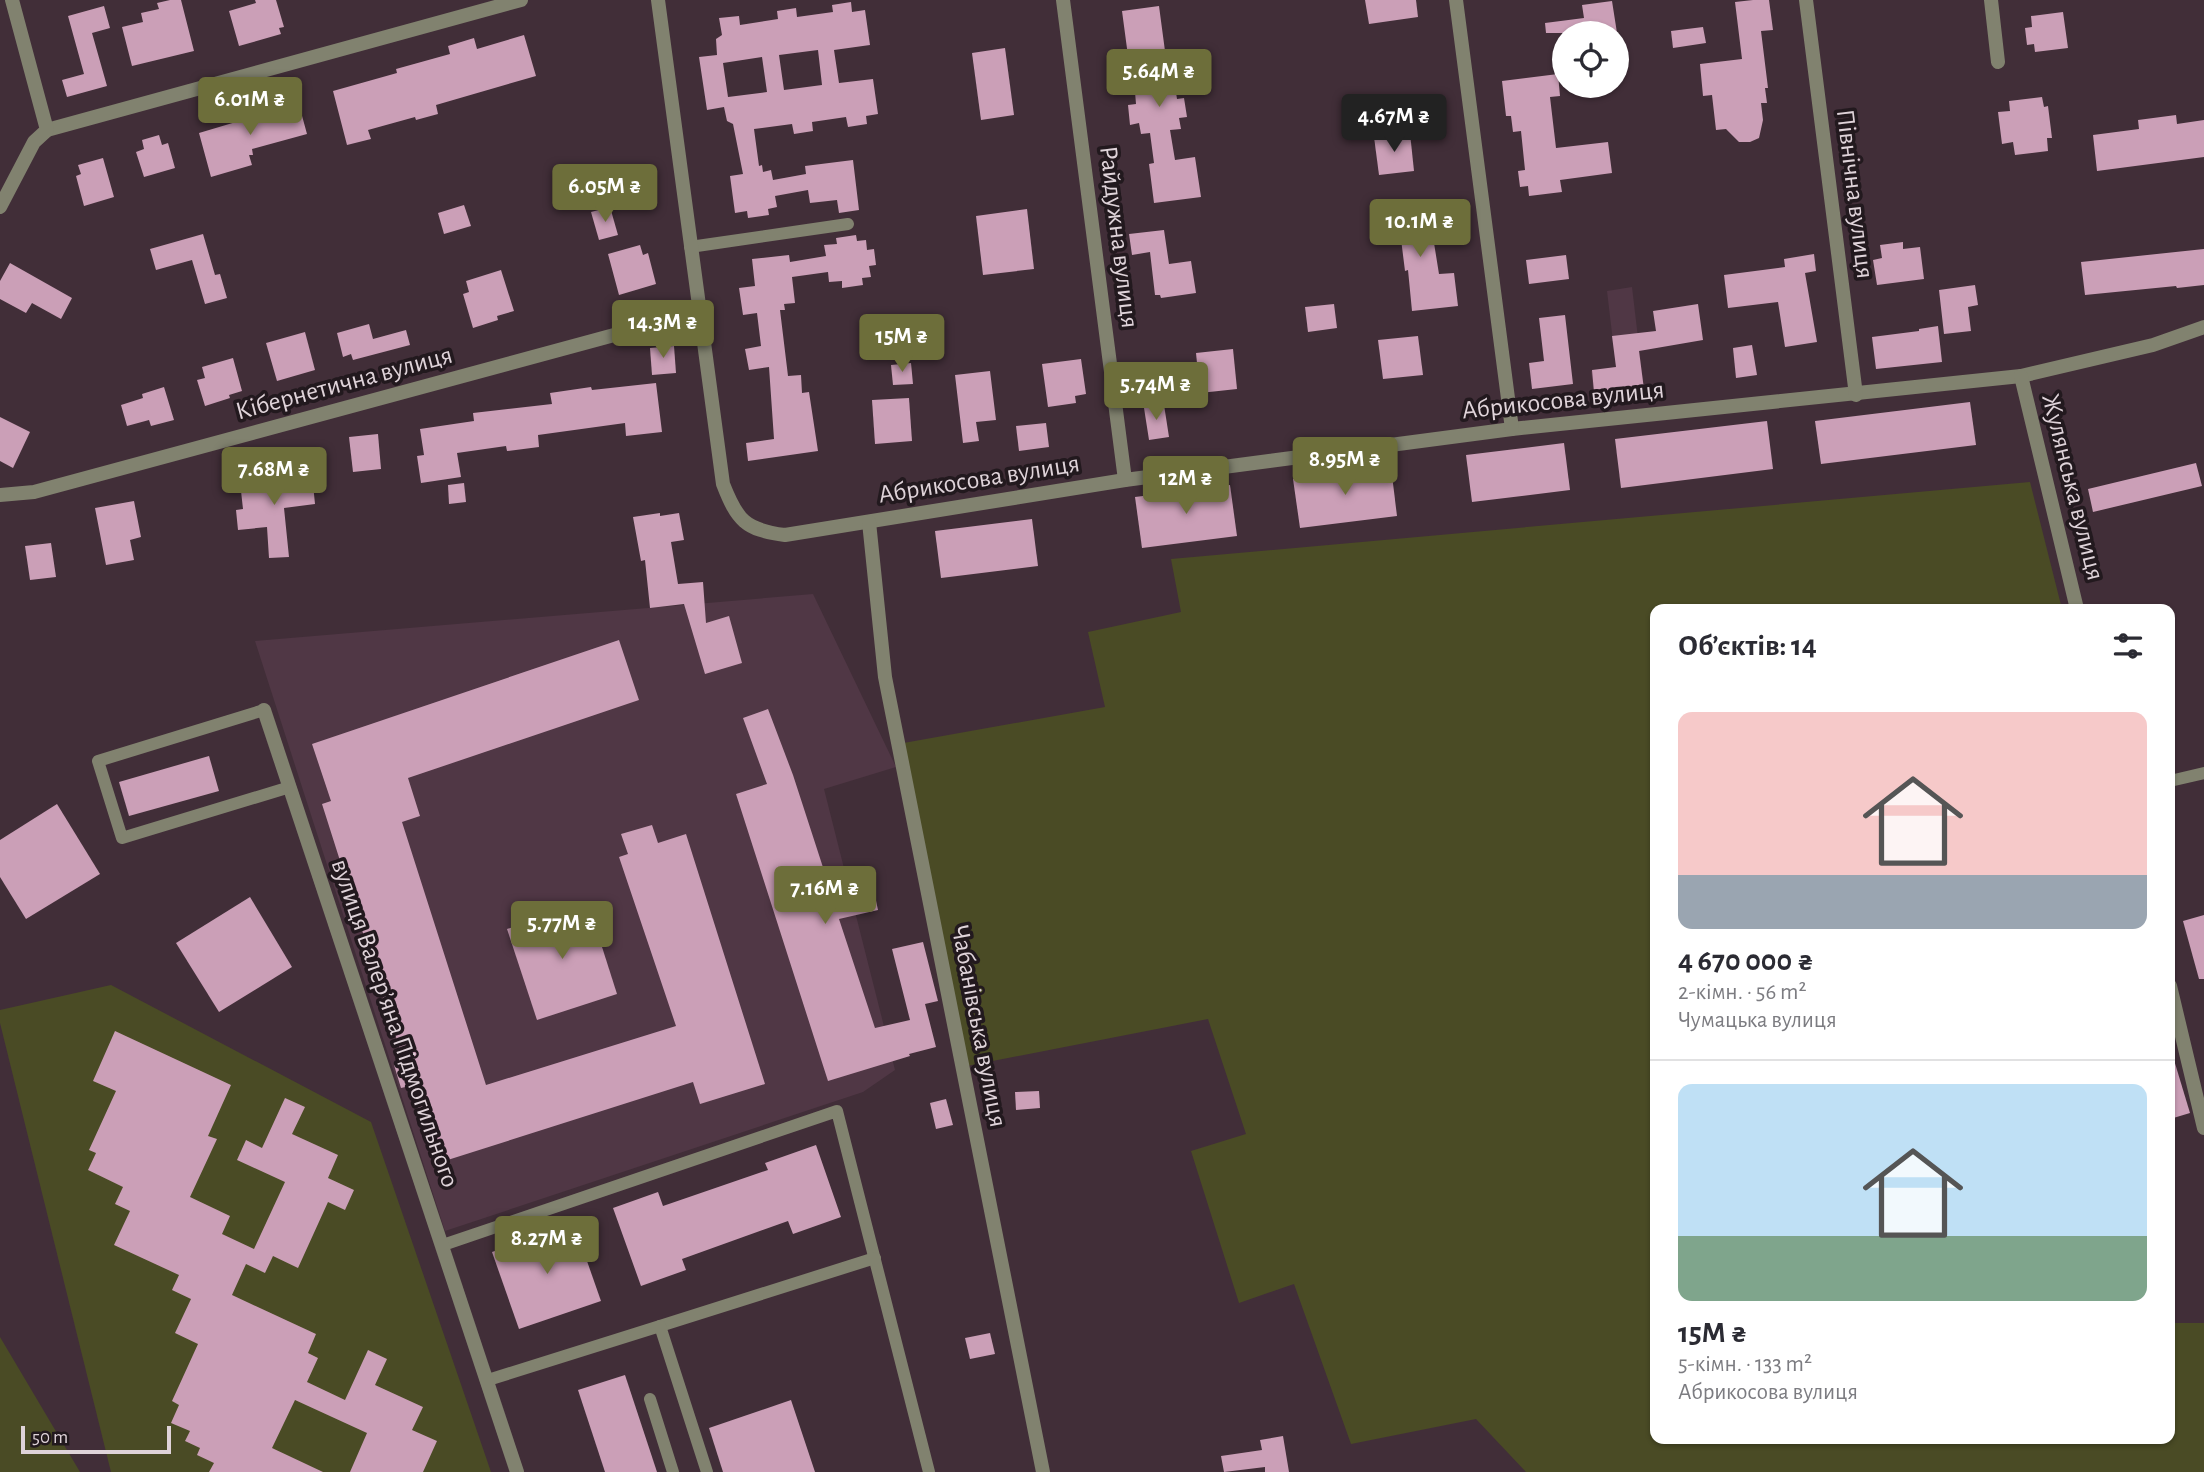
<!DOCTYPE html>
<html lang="uk">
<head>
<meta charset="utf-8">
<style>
	:root { --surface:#fff; --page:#f2f2f3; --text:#2b2b33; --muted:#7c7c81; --line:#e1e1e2; --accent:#6d6e3a }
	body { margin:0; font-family:"Alegreya Sans",sans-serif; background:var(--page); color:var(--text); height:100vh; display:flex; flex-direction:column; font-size:26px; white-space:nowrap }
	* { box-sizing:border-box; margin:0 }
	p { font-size:23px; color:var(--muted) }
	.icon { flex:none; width:38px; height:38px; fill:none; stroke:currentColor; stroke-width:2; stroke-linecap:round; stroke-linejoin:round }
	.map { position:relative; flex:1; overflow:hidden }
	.sheet { position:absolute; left:1650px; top:604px; width:525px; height:840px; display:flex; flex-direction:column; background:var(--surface); border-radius:14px; box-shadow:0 2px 5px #0004 }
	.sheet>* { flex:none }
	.tools { position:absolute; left:1552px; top:21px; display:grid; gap:14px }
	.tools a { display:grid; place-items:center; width:77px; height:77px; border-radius:50%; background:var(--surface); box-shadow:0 2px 5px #0004; font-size:35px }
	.scale { position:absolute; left:21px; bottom:18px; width:150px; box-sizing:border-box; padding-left:7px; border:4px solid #dfd3d9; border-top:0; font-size:19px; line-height:24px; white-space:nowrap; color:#dfd3d9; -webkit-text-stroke:5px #22191e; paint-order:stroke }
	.price { position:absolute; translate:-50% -60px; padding:0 16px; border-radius:7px; background:var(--accent); color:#fff; font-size:23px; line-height:46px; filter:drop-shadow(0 2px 4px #0008) }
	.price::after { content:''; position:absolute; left:50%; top:42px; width:21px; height:16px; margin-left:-10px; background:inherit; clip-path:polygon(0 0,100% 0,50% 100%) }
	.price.on { background:#222; color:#fff }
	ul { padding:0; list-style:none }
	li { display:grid; align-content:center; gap:14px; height:371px; padding:0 28px }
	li+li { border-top:2px solid var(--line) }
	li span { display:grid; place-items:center; height:217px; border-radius:14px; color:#555 }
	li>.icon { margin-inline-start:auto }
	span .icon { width:126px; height:126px; fill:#fffc; stroke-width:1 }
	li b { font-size:30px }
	h2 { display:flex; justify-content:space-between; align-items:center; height:84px; padding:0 28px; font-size:30px }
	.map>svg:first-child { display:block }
	.built { fill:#503745 }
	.green { fill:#4a4b25 }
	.building { fill:#cb9fb7; fill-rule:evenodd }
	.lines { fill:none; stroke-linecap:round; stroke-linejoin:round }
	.lane { stroke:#81826f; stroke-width:12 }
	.street { stroke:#81826f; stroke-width:14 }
	.labels { text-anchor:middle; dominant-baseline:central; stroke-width:7; stroke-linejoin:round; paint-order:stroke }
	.street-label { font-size:26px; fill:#dfd3d9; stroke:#22191e }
</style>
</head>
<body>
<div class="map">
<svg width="2204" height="1472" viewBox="0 0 2204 1472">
	<rect width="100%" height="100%" fill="#412e38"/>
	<g class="built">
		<polygon points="1632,287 1645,397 1595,403 1591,371 1616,367 1607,291"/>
		<polygon points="813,594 896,767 824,789 895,1070 863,1092 445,1231 255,641"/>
	</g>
	<g class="green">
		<polygon points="2030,482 2062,609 1656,609 1656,1438 2170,1438 2170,1323 2204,1323 2204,1472 1526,1472 1476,1419 1351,1444 1294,1284 1239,1303 1191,1151 1246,1134 1208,1019 962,1067 898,744 1105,707 1088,632 1181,612 1171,559"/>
		<polygon points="111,985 371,1122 491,1472 111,1472 0,1023 0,1010"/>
		<polygon points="0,1337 80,1472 0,1472"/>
	</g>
	<g class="building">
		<polygon points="170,0 181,0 194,51 132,66 122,27 143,22 141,13 159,9 157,3"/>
		<polygon points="255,0 276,0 284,27 279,28 281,34 239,46 229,11 256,3"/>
		<polygon points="1365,0 1416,0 1418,17 1369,24"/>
		<polygon points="1753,0 1769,0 1773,30 1761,31 1768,88 1765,88 1767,103 1761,103 1763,120 1759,138 1750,142 1739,142 1726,129 1716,130 1712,95 1703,96 1700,64 1742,59 1735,2"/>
		<polygon points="1612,1 1617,33 1546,33 1545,23 1584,18 1582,5"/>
		<path d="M851,2L852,12L865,10L870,45L834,50L839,83L873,79L878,114L866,116L867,124L848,127L846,117L812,122L813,131L794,134L792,124L754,129L759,166L762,165L763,172L771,170L773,180L806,174L805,166L853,160L859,210L839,213L837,200L810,203L808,190L775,196L777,207L768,209L769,215L748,218L747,211L735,213L730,176L743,174L733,124L727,121L724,107L707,110L699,57L717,55L716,39L722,35L719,18L739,16L740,25L778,19L777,11L796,8L797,17L833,12L832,5ZM818,50L822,85L784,90L779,55ZM762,57L767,92L728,97L723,63Z"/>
		<polygon points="104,6 110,28 92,33 107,86 67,97 62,80 84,74 68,16"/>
		<polygon points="1159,6 1165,51 1159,52 1164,88 1175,86 1177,99 1184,98 1187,117 1179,118 1181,129 1170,130 1175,160 1195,157 1201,197 1154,203 1149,164 1154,163 1150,133 1141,134 1139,123 1130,125 1128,105 1136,104 1135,92 1144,90 1139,54 1128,56 1122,11"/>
		<polygon points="2063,12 2068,48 2035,52 2034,44 2027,45 2025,28 2032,27 2031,16"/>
		<polygon points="1703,27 1706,43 1673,48 1671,31"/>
		<polygon points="524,35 536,76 436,105 438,114 416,120 415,117 368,130 371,139 347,145 333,91 397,73 396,69 450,54 448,46 474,38 477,49"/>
		<polygon points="1005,48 1014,115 981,120 972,53"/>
		<polygon points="1558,74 1560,96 1550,97 1556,148 1608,142 1612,173 1560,180 1562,192 1529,196 1528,186 1520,187 1518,171 1525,170 1521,131 1513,132 1511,116 1506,116 1502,81"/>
		<polygon points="2042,97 2044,107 2048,106 2052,138 2047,138 2048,151 2015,155 2013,142 2002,144 1998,112 2010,111 2009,101"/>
		<polygon points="298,101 307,134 252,149 253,155 249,155 252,165 211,177 199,133 263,114 262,111"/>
		<polygon points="1441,107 1445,128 1419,132 1415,111"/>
		<polygon points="2176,115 2177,124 2204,120 2204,157 2097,171 2093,135 2139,129 2138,120"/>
		<polygon points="1410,133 1414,171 1379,175 1374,137"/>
		<polygon points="159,135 162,145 168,143 175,168 144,177 136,152 144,149 142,140"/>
		<polygon points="103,158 114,197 84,206 76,176 81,174 78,165"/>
		<polygon points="1420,201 1425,245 1434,243 1439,274 1454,273 1458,306 1412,311 1408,270 1405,271 1401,239 1388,241 1384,205"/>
		<polygon points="464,205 471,226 444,234 438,213"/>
		<polygon points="610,207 618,235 599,240 591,212"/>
		<polygon points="1027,209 1034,269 983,275 976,216"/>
		<polygon points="1164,230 1169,264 1191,261 1196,293 1161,298 1160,295 1155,295 1150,252 1132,255 1129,234"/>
		<polygon points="203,234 215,275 220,274 227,298 205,304 192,260 156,270 150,249"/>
		<polygon points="856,235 857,241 866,240 867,250 874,249 876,265 869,266 871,277 862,278 863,285 842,288 842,281 829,282 828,272 792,277 795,303 784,304 785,310 780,310 788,376 801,375 802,393 809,392 818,451 748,461 746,443 774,439 769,367 749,370 745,349 761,346 757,313 743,315 739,288 755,286 752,259 789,255 790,262 826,256 824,245 837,244 836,238"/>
		<polygon points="1903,242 1903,249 1920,247 1924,279 1877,285 1873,260 1882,258 1880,245"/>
		<polygon points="640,245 643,255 648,253 656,284 619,295 608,254"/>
		<polygon points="2204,249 2204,285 2177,288 2176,286 2085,295 2081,262"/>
		<polygon points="1814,254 1816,271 1805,273 1817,342 1785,347 1778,302 1728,308 1724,275 1785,267 1784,259"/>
		<polygon points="1566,255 1569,279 1529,284 1526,260"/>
		<polygon points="10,263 72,298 61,319 32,303 26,313 0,299 0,281"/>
		<polygon points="501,270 514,311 497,316 498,320 473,328 463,294 469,292 466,281"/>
		<polygon points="1975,285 1978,305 1968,307 1971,331 1944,334 1939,290"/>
		<polygon points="1334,304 1337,328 1308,332 1305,307"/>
		<polygon points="1698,304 1703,340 1639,351 1645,397 1595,403 1592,370 1616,367 1612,336 1656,331 1653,311"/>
		<polygon points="1565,315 1573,384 1532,389 1529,363 1544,361 1539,318"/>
		<polygon points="369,324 373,339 406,330 410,345 353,360 351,354 343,357 337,333"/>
		<polygon points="1938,326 1942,362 1876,369 1872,337 1919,331 1919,329"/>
		<polygon points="305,332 315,370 277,381 266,343"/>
		<polygon points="1418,336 1423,375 1383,379 1378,340"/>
		<polygon points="1752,345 1757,375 1736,378 1733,348"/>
		<polygon points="674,346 676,373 652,375 650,348"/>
		<polygon points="1233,349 1237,389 1200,393 1196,353"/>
		<polygon points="233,358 242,391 229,395 230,398 205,406 197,380 205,378 202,367"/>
		<polygon points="1081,359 1086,394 1075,396 1076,403 1048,407 1042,364"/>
		<polygon points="911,363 913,384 893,385 891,365"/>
		<polygon points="990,371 996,420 976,422 979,441 963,443 955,375"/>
		<polygon points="656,383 662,432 626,436 625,423 538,435 539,447 507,451 506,446 457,453 461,477 421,483 417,456 424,455 420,429 474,421 473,413 552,404 550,393 591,387 592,390"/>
		<polygon points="164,387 174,420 151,426 149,420 127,426 121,405 143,398 142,394"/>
		<polygon points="909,398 912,441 875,444 872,400"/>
		<polygon points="1970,402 1976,445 1821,464 1815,421"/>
		<polygon points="1164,405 1169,437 1149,440 1144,408"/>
		<polygon points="0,417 30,432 13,468 0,461"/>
		<polygon points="1767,421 1773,469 1621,488 1615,439"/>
		<polygon points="1046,423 1049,447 1019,451 1016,426"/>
		<polygon points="378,434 381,469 353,472 349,437"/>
		<polygon points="1564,443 1570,490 1472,502 1466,455"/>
		<polygon points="2196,463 2202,486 2093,512 2088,489"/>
		<polygon points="1391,467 1397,516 1300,528 1293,479"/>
		<polygon points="312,474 315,504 284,508 289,557 269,558 267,527 238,530 236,510 243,509 240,482"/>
		<polygon points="464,483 466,502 449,504 448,485"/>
		<polygon points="1230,485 1237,536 1142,548 1135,497"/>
		<polygon points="134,501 141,537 130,540 134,560 106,565 95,508"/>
		<polygon points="660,513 660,516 679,513 684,540 671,542 678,584 703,582 706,623 729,616 742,663 705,674 684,604 650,608 645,560 641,561 633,517"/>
		<polygon points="1032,519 1038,566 941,578 935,531"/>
		<polygon points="51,543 56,577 30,580 25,546"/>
		<polygon points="619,640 639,700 408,778 420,816 402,822 486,1085 676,1026 619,857 628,854 621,834 652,825 658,843 686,834 765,1084 700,1104 693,1082 435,1164 410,1086 401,1088 394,1065 403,1059 322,804 331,801 312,744"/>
		<polygon points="768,709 793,775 831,892 872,882 878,910 839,919 875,1028 910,1020 892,949 923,942 938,1001 925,1004 936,1047 909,1054 910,1056 828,1081 736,794 767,784 743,718"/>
		<polygon points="209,756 219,791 129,816 119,782"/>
		<polygon points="57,804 100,874 26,919 0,877 0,840"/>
		<polygon points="250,897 292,967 219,1012 176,943"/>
		<polygon points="588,903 617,994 537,1020 507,929"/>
		<polygon points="2204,915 2204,979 2199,979 2183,921"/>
		<polygon points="115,1031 231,1085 208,1136 217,1139 190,1197 230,1216 222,1234 254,1249 285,1182 237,1160 246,1140 262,1148 285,1098 305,1107 292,1134 338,1155 328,1178 354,1190 345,1210 328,1202 298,1268 273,1256 265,1273 246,1264 232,1295 316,1334 308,1353 318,1358 307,1382 345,1400 368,1350 387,1359 375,1385 423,1407 412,1430 437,1441 423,1472 350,1472 367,1433 295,1400 272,1448 323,1472 209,1472 214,1463 197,1455 200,1448 185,1441 190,1431 171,1423 179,1405 172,1401 198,1344 175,1333 191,1299 172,1290 179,1275 114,1245 130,1211 115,1204 123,1187 88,1170 96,1153 89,1150 116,1091 93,1081"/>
		<polygon points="2174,1060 2190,1113 2170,1119 2170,1061"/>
		<polygon points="1039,1091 1040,1108 1016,1110 1015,1092"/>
		<polygon points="946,1099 953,1125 936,1129 930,1103"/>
		<polygon points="816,1145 841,1217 793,1234 788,1221 682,1259 686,1270 641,1286 613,1208 658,1192 663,1206 768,1170 765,1163"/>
		<polygon points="574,1224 601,1301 519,1329 492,1252"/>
		<polygon points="990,1333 995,1354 970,1359 965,1338"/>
		<polygon points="625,1375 657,1472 605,1472 578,1390"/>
		<polygon points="791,1400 815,1472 723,1472 709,1428"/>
		<polygon points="1283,1436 1289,1472 1265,1472 1265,1467 1224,1472 1221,1456 1262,1450 1260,1440"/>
	</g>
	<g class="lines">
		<g class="lane">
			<polyline points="690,247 848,224"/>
			<polyline points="264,710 98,761 122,838 290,787"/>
			<polyline points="2170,781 2204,773"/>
			<polyline points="443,1245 837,1111 929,1472"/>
			<polyline points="660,1326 875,1258"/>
			<polyline points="488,1380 660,1326 707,1472"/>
			<polyline points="650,1399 673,1472"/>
		</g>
		<g class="street">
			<path d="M658,0L723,484C737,520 745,530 785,535L1125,480L1512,429L2021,376L2153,345L2204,327"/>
			<polyline points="1063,0 1125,480"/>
			<polyline points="1456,0 1512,429"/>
			<polyline points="1806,0 1856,395"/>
			<polyline points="1991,0 1998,62"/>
			<polyline points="47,130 521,0"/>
			<polyline points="0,207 34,142 47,130 12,0"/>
			<polyline points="2021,376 2077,609"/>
			<polyline points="0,495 34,492 699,312"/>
			<polyline points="869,522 885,677 1043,1472"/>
			<polyline points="264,710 517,1472"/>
			<polyline points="2170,986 2204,1128"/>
		</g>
	</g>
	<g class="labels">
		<g class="street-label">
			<text transform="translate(1855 194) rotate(83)">Північна вулиця</text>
			<text transform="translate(1119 237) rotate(83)">Райдужна вулиця</text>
			<text transform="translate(344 383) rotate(-15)">Кібернетична вулиця</text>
			<text transform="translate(1563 400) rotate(-6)">Абрикосова вулиця</text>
			<text transform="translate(979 479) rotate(-9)">Абрикосова вулиця</text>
			<text transform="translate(2073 487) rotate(76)">Жулянська вулиця</text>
			<text transform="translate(395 1023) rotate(71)">вулиця Валерʼяна Підмогильного</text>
			<text transform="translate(979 1026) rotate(79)">Чабанівська вулиця</text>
		</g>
	</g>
</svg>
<div class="tools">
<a><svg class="icon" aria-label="locate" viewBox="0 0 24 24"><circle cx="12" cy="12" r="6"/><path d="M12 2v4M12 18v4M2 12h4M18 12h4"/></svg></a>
</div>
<div class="scale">50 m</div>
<b class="price" style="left:1159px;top:109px">5.64M ₴</b>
<b class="price" style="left:250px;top:137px">6.01M ₴</b>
<b class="price on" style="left:1394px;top:154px">4.67M ₴</b>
<b class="price" style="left:605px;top:224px">6.05M ₴</b>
<b class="price" style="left:1420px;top:259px">10.1M ₴</b>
<b class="price" style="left:663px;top:360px">14.3M ₴</b>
<b class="price" style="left:902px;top:374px">15M ₴</b>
<b class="price" style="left:1156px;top:422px">5.74M ₴</b>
<b class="price" style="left:1345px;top:497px">8.95M ₴</b>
<b class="price" style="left:274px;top:507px">7.68M ₴</b>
<b class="price" style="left:1186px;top:516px">12M ₴</b>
<b class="price" style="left:825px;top:926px">7.16M ₴</b>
<b class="price" style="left:562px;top:961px">5.77M ₴</b>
<b class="price" style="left:547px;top:1276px">8.27M ₴</b>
<section class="sheet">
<h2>Об’єктів: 14<svg class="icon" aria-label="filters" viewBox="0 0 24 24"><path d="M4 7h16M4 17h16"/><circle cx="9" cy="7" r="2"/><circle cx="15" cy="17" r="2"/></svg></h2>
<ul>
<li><span style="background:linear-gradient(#f6c9c9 75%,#9aa5b1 0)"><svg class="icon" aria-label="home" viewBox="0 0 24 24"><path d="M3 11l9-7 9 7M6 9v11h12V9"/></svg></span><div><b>4 670 000 ₴</b><p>2-кімн. · 56 m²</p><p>Чумацька вулиця</p></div></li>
<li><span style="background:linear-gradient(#bfe0f5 70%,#7fa58c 0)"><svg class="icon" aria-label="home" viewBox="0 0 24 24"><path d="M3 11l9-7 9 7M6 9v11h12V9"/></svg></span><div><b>15M ₴</b><p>5-кімн. · 133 m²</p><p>Абрикосова вулиця</p></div></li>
</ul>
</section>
</div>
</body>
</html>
